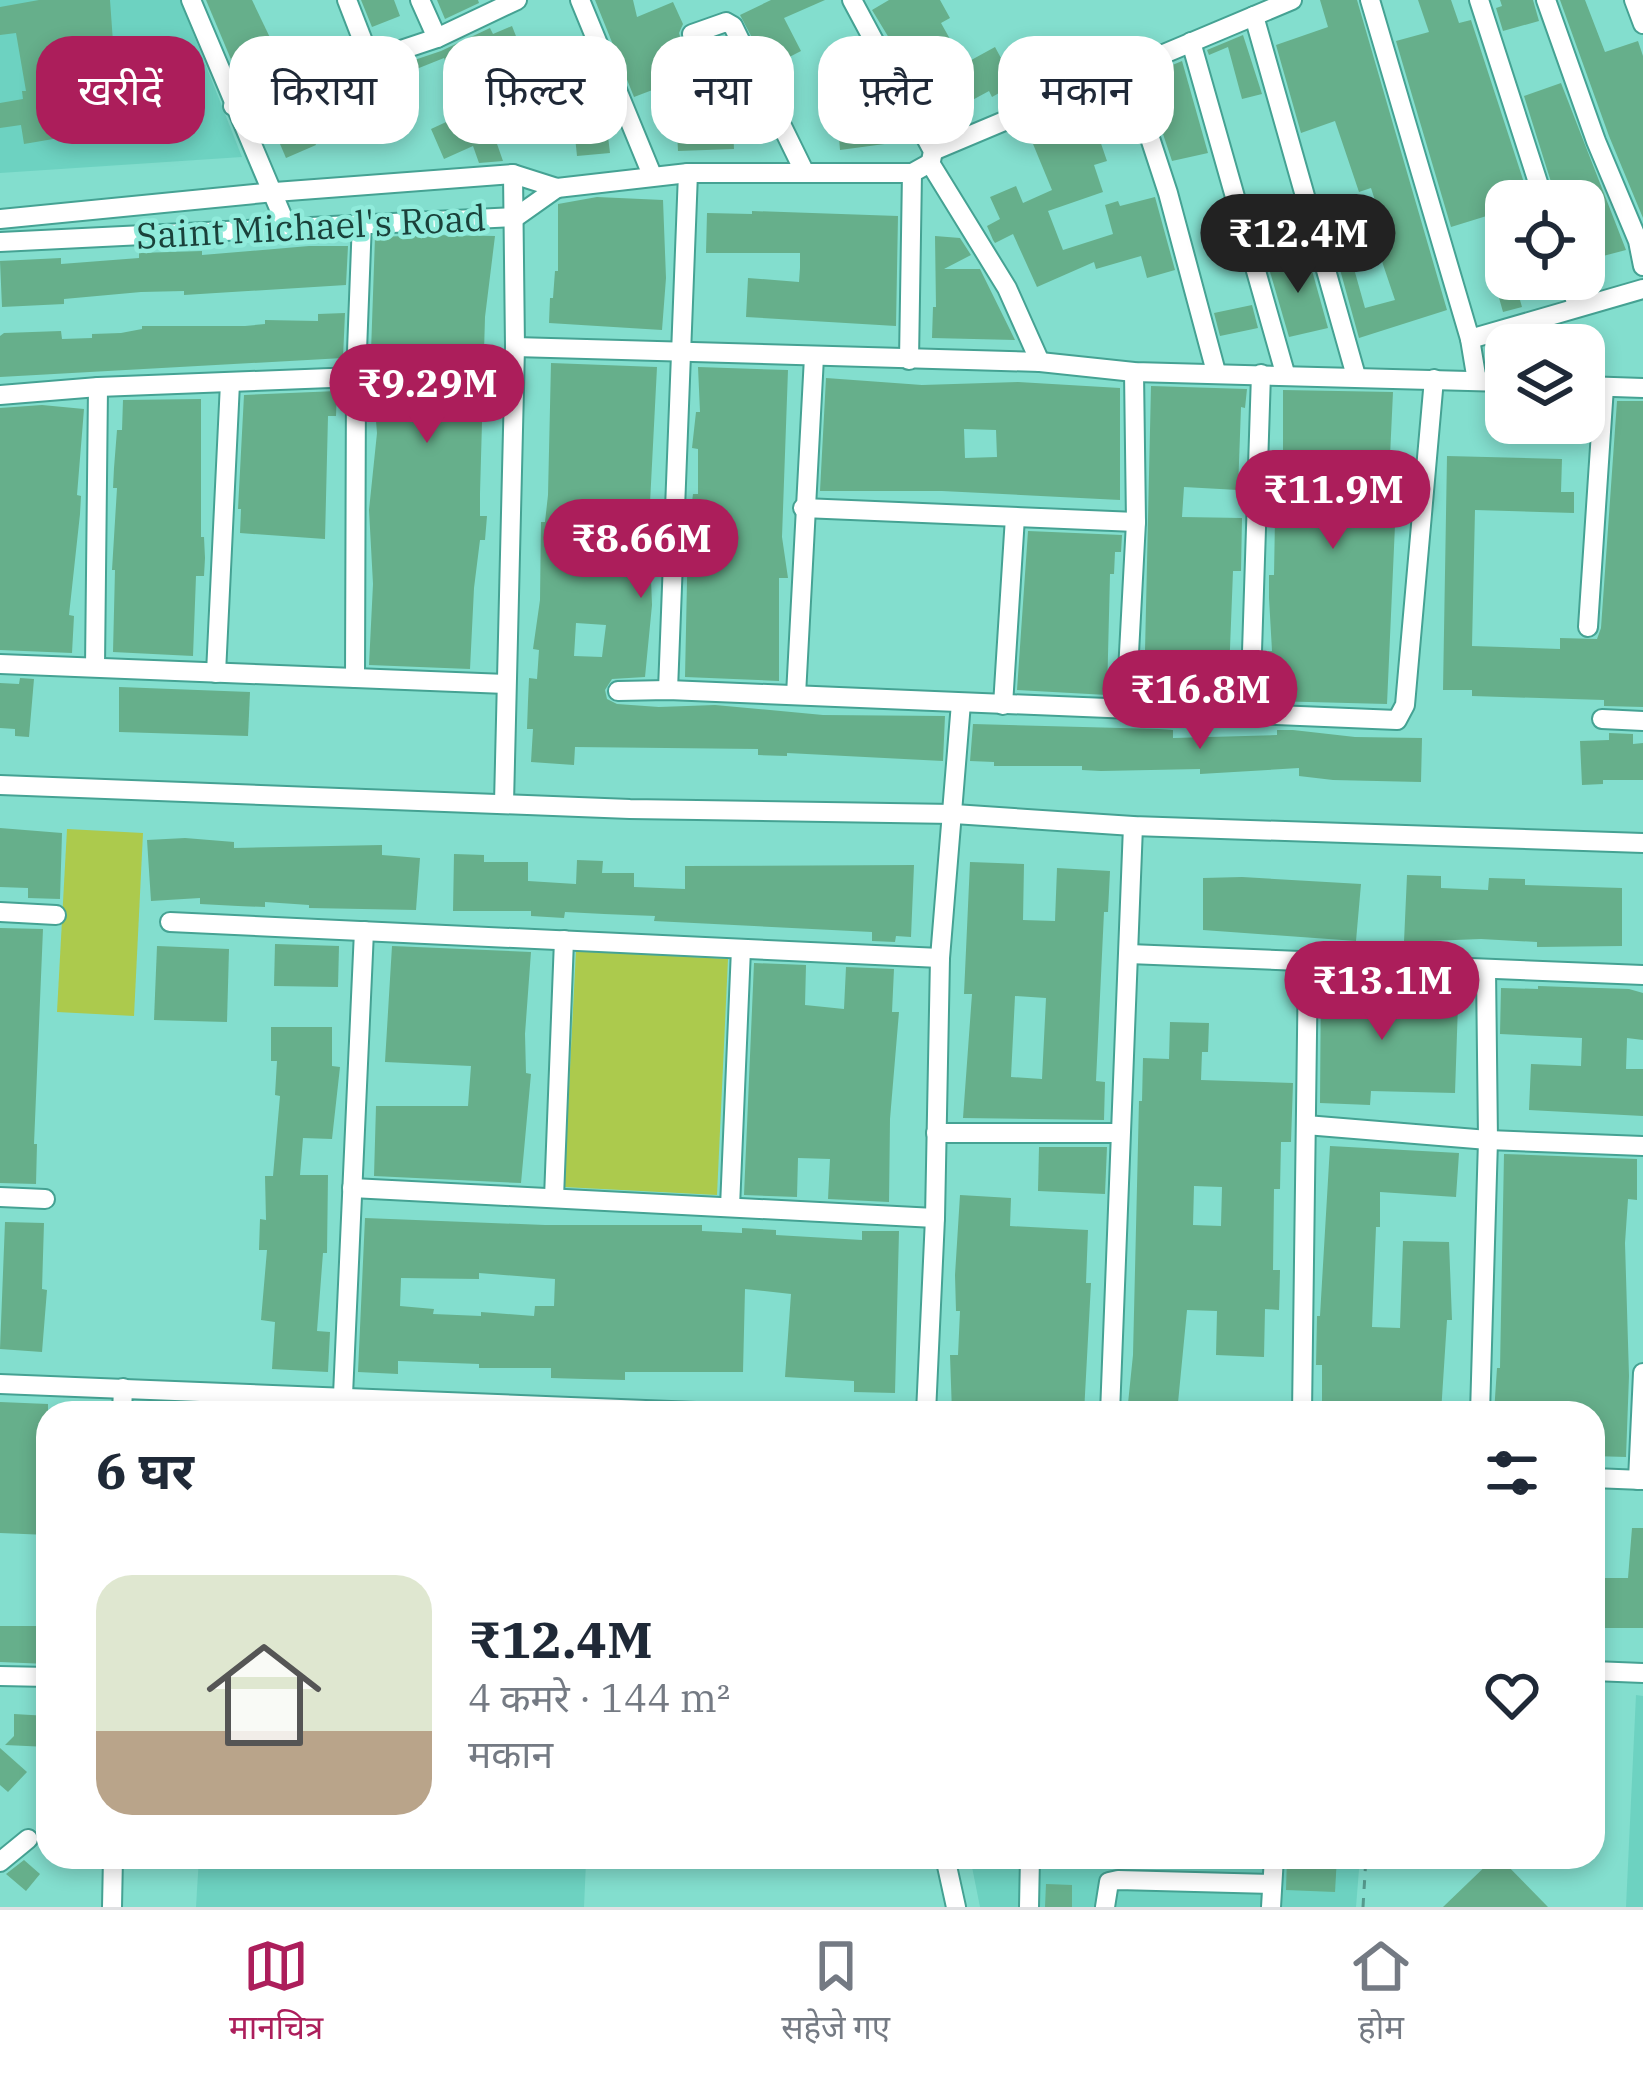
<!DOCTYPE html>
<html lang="hi">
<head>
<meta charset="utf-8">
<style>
	:root { --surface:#fff; --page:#f2f2f3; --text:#1f2937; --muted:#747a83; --line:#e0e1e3; --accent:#ac1e5b }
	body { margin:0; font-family:"IBM Plex Serif","Noto Sans Devanagari",serif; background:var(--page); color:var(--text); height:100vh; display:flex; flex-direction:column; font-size:45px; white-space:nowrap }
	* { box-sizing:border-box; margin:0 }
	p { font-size:39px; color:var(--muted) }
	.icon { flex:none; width:66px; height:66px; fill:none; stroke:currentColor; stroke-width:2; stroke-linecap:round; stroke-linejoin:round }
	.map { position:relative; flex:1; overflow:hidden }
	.side { position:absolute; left:36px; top:1401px; width:1569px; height:468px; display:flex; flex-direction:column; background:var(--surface); border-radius:36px; box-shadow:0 6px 18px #0003 }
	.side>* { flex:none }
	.guide { position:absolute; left:36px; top:36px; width:1572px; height:108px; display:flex; gap:24px }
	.buttons { position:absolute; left:1485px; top:180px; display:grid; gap:24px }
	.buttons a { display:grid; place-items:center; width:120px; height:120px; border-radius:24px; background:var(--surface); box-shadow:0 6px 18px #0003; font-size:60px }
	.price { position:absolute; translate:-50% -102px; padding:0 27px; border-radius:42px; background:var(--accent); color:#fff; font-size:39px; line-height:78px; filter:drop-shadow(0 3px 6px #0008) }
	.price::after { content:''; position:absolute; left:50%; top:72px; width:36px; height:27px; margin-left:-18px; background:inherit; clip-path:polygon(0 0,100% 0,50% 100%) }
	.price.current { background:#222; color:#fff }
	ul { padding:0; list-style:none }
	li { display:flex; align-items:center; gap:36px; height:300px; padding:0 60px }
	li+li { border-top:3px solid var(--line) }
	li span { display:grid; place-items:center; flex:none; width:336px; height:240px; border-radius:36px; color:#555 }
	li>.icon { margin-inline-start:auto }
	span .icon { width:144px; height:144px; fill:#fffc; stroke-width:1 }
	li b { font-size:51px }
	h2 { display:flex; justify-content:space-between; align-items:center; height:144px; padding:0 60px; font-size:51px }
	.tag { padding:0 42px; border-radius:36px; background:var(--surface); box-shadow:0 6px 18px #0003; font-size:42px; line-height:108px }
	.tag.current { background:var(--accent); color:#fff }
	.tabs { display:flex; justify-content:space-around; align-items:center; height:168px; border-top:3px solid var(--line); background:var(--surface); font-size:33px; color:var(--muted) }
	.tabs a { display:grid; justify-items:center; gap:6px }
	.tabs .current { color:var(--accent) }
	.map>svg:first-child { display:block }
	.built { fill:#6dd2c1 }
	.green { fill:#acca4d }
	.building { fill:#66af8b; fill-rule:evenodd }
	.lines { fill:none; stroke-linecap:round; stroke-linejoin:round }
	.minor-casing { stroke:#45a293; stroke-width:22 }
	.path { stroke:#55998d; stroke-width:3; stroke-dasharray:9 9; stroke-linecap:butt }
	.minor { stroke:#fff; stroke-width:18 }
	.labels { text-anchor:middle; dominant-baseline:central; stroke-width:9; stroke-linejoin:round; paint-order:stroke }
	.street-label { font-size:36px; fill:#1a413a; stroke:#90ebdb }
</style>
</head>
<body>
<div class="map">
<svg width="1643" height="1907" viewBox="0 0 1643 1907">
	<rect width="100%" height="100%" fill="#83dece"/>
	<g class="built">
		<polygon points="0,0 180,0 242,157 0,173"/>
		<polygon points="1636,1695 1643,1696 1643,1907 1626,1907"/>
		<polygon points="199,1857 490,1857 586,1862 584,1907 196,1907"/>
		<polygon points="970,1857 1360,1857 1356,1907 980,1907"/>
	</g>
	<g class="green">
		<polygon points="67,829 143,833 134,1016 57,1012"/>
		<polygon points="576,951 728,959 717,1195 564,1187"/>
	</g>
	<g class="building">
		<polygon points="39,0 110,0 114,56 129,59 128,87 159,82 163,104 62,120 65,137 24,144 21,125 0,128 0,103 23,99 22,91 26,91 16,33 0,35 0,7"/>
		<polygon points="206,0 252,0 286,71 243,88"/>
		<polygon points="361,0 394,0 400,16 372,27"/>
		<polygon points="437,0 478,0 479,3 445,19"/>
		<polygon points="595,0 633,0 637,17 673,2 683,24 679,33 682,43 695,47 723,37 738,67 703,82 663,86 634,97"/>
		<polygon points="771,0 825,0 784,18 801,51 768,68 740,15"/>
		<polygon points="889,0 940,0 950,18 941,23 964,64 995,47 1015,84 992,97 989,91 943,116 923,80 917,84 872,10"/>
		<polygon points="1320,0 1357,0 1447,310 1359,338 1331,237 1344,233 1365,308 1395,300 1368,220 1380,216 1371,188 1359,192 1335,121 1301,133 1276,45 1328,27"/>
		<polygon points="1418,0 1451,0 1459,23 1471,20 1530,201 1506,201 1506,210 1451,227 1396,41 1429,32"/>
		<polygon points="1500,0 1533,0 1539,21 1503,31 1496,8 1502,6"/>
		<polygon points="1560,0 1585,0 1605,52 1638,41 1643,56 1643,218 1609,136"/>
		<polygon points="512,26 525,59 477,78 480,83 459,92 444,58 389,80 395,96 373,103 364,77 441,51 490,28 493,34"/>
		<polygon points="1243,35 1262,94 1242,99 1228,47 1209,55 1207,50"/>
		<polygon points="1182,61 1208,153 1172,161 1144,77"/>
		<polygon points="591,62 609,106 605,111 610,153 577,156 574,127 554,76"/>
		<polygon points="1561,83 1626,250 1584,261 1584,201 1557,201 1524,96"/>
		<polygon points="1119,87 1130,121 1097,132 1107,161 1094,165 1103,192 1048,211 1063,250 1113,234 1105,205 1118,201 1120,206 1155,197 1175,270 1147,278 1141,256 1096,269 1094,262 1037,287 1013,234 995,243 993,240 987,226 1000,219 990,197 1016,186 1023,203 1052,190 1026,127"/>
		<polygon points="328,88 336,116 317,121 310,95"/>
		<polygon points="274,107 280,123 260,130 254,114"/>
		<polygon points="457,117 464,133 490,124 503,161 479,163 473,146 444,159 431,129"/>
		<polygon points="889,120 892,143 840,150 838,126"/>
		<polygon points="308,125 316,145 286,158 277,137"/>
		<polygon points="733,129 734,149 678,151 677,131"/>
		<polygon points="597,197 663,200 666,278 662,330 549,323 550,298 553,298 555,271 558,271 558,204"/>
		<polygon points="752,211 898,216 896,326 746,317 748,278 799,282 800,268 800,253 706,253 707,213 752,214"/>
		<polygon points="436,235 495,236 485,317 480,493 480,516 487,516 485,540 480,540 474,588 470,669 369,665 373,584 369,510 377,433 375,409 369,409 375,237"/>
		<polygon points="935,236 960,238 971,255 944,269 980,269 1015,340 932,338 933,307 936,307"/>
		<polygon points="309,246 348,246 346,285 184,295 184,291 141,292 64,299 64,304 2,307 0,261 61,258 61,264 139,258 139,253 202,251 202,255"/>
		<polygon points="1506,250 1506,279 1514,279 1522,307 1503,312 1487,255"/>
		<polygon points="1308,256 1328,328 1289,337 1268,265"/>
		<polygon points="1252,305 1258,328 1220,336 1214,313"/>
		<polygon points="345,313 343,358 0,377 0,336 4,333 61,331 62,339 92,338 92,334 121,333 142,329 142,326 245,326 265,324 265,320 318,321 318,314"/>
		<path d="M551,363L657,367L650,503H653L650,555L652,605L645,677L612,679L605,690L607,699L617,704L659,707L715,705L823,715L945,716L943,761L787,753V756L758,755V749L575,747L574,765L531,762L533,729H527L528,701L529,678L537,679L539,650L533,649L540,600L541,522H545L548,495ZM576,623L606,625L602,657L574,656Z"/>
		<polygon points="698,367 788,370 782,537 788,578 779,578 779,681 685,677 688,534 693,494 698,494 698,449 692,448 696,412 700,412"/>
		<path d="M826,378L922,385L1018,382L1120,388V500L942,491H820ZM964,429L996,430L997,457L965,458Z"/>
		<polygon points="1151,386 1247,389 1245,408 1241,407 1238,490 1184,487 1182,517 1242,518 1241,571 1233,571 1228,700 1144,696"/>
		<polygon points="1283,390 1393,392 1388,499 1393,499 1395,525 1387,704 1267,701 1268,651 1272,651 1269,598 1269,575 1274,575 1275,518 1344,518 1345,495 1271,491 1272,450 1283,450"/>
		<polygon points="337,391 336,416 328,416 325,539 240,533 241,509 238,509 244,395"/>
		<polygon points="201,399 201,537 204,537 205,558 204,576 196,576 193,656 113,652 115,570 112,570 117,488 113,488 114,468 117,430 122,430 123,400"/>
		<polygon points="1617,401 1643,401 1643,707 1604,706 1604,700 1472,696 1472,690 1443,690 1447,456 1562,459 1561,492 1574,492 1574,513 1475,510 1472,646 1560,649 1560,638 1597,639 1601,628"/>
		<polygon points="42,405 84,409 77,495 81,496 80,514 69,615 74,616 72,653 0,650 0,408"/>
		<polygon points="1028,531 1122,535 1121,552 1115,552 1114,574 1110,574 1107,695 1017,690"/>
		<polygon points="20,678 34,679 29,737 15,736 15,729 0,728 0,683 19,684"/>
		<polygon points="119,687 250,692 248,736 119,732"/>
		<polygon points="973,724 1159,729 1173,730 1173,738 1277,735 1277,730 1293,730 1355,737 1422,738 1421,782 1333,780 1299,776 1299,768 1200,774 1200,769 1101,771 1082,770 1082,766 994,766 994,762 970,761"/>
		<polygon points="1609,733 1633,734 1633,744 1643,743 1643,780 1603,780 1603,784 1582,785 1580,741 1609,740"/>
		<polygon points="0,828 62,833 60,899 28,898 28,888 0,887"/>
		<polygon points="185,838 234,842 234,848 382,845 382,855 420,858 416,910 309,908 309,905 265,902 265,907 238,906 200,904 200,898 151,901 147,840"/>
		<polygon points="454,854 484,855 484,862 528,862 528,881 576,884 577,860 603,861 602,873 634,873 634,887 685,889 685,866 914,865 911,937 896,936 895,942 872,941 872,932 654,921 655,916 604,914 565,912 564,918 531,916 531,911 453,911"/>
		<path d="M970,862L1024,864L1023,920L1055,921L1057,868L1110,871L1108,912H1104L1096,1081L1105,1082L1104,1120L963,1118L972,994H964ZM1015,996L1046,998L1042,1079L1011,1077Z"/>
		<polygon points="1407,875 1441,876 1441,888 1488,890 1489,878 1525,879 1525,885 1622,888 1622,946 1537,947 1537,942 1481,939 1404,942"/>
		<polygon points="1242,877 1361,884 1356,941 1203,930 1203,878"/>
		<polygon points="0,928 43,929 34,1144 37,1144 36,1184 0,1183"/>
		<polygon points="275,944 339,946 338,987 274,986"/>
		<polygon points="157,946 229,949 227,1022 154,1020"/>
		<polygon points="392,946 531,952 525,1034 526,1073 531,1074 521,1183 374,1176 376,1106 468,1106 471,1066 385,1062"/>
		<polygon points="754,963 806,965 805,1005 844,1009 846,967 894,969 892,1012 899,1012 890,1119 889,1202 828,1199 830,1159 798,1158 797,1197 744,1195"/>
		<polygon points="1321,975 1383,978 1382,1002 1458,1004 1455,1093 1371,1091 1370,1105 1320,1103"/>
		<polygon points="1538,986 1629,989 1643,993 1643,1040 1627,1038 1626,1069 1643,1069 1643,1116 1529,1110 1531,1064 1581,1066 1582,1038 1500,1034 1501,988 1538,989"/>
		<path d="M1170,1022L1209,1023L1208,1052H1202L1201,1080L1293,1083L1291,1142H1281L1280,1189H1274L1273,1270H1280L1279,1310L1265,1309L1264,1357L1216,1355L1217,1311L1187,1310L1177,1413H1127L1133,1355L1139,1101H1142L1143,1058L1169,1059ZM1194,1186L1222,1187L1221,1226L1193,1225Z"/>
		<polygon points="271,1027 332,1027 332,1066 340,1067 332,1139 303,1138 300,1175 328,1175 327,1253 323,1253 317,1331 330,1332 328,1372 272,1369 275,1322 261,1320 267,1250 259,1250 260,1219 266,1220 265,1176 273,1176 280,1096 275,1095 277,1061 271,1061"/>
		<polygon points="1330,1146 1459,1153 1456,1197 1380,1192 1380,1227 1376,1227 1372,1327 1400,1328 1403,1241 1449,1242 1452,1320 1447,1320 1441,1413 1322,1413 1322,1365 1316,1365 1317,1316 1320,1316"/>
		<polygon points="1039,1147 1107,1147 1105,1194 1038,1191"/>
		<polygon points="1504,1154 1637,1159 1637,1200 1628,1199 1625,1243 1629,1376 1626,1457 1593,1456 1593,1413 1494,1413 1497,1368 1500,1368"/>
		<polygon points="960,1195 1011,1198 1010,1226 1088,1230 1086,1283 1091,1283 1084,1413 952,1413 950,1355 958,1355 960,1311 956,1311 955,1275"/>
		<path d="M365,1218L545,1225H702V1231L742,1233V1228L776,1230V1235L862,1240V1231H899L895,1393L854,1392V1381L785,1377L791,1294L745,1289L743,1372H625V1380L585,1379L551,1378V1368H479V1364L398,1361V1374L358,1372ZM479,1273L555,1279L554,1306H535L534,1316L481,1312V1316L433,1314L434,1309L400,1306L401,1278L479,1279Z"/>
		<polygon points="5,1222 44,1223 42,1289 47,1290 42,1352 0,1349"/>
		<polygon points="0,1402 48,1404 48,1535 0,1533"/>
		<polygon points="1632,1528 1643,1528 1643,1628 1602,1628 1602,1578 1628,1578"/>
		<polygon points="0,1626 48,1626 48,1664 0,1662"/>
		<polygon points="14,1714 48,1716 48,1747 5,1745 14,1736"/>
		<polygon points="0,1748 27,1772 8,1792 0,1785"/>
		<polygon points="1287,1857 1337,1857 1335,1892 1286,1890"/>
		<polygon points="1495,1857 1499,1857 1548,1907 1443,1907"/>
		<polygon points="24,1860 40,1874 26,1891 6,1874"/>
		<polygon points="1046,1884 1072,1885 1072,1907 1045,1907"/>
	</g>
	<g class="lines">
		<g class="minor-casing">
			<g id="minor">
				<polyline points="191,0 286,225"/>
				<polyline points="347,0 371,62"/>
				<polyline points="420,0 437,38"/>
				<polyline points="580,0 652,175"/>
				<polyline points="852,0 933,151 931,161"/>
				<polyline points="1370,0 1470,339 1477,381"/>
				<polyline points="1479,0 1544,201"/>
				<polyline points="1546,0 1596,141 1638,241 1643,266"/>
				<polyline points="1634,0 1643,24"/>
				<polyline points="1254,16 1356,376"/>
				<polyline points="692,34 726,22 733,26 804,171"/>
				<polyline points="1191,42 1285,373"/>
				<polyline points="1128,71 1168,193 1216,372"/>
				<polyline points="233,106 437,38 517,0"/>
				<polyline points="933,151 1292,0"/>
				<polyline points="930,163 1007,288 1040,362"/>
				<polyline points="0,219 275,192 513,174 557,188 688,173 912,173 930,163"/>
				<polyline points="0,242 516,217 557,188"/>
				<polyline points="1569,279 1577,306"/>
				<polyline points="1470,339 1643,289"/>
				<polyline points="515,347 1040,362 1134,372 1506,382"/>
				<polyline points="909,360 912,173"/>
				<polyline points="1584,386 1643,388"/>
				<polyline points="0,395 98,387 356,377"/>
				<polyline points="803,508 1136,522"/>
				<polyline points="1588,627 1604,387"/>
				<polyline points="0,664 506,684"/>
				<polyline points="95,667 98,387"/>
				<polyline points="216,673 230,383"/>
				<polyline points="355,678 356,377 362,221"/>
				<polyline points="668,690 688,173"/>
				<polyline points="618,691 668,690 1397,720 1405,705 1434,379"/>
				<polyline points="796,695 814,357"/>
				<polyline points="1003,705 1015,517"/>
				<polyline points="1126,709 1136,522 1134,372"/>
				<polyline points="1250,713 1261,374"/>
				<polyline points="1602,719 1643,721"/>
				<polyline points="0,785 630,809 954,814 1133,826 1643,843"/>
				<polyline points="504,803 515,347 513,174"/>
				<polyline points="0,912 56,915"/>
				<polyline points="170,922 940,958"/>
				<polyline points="1129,954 1643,975"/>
				<polyline points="1306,1125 1488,1140 1643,1146"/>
				<polyline points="936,1133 1120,1133"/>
				<polyline points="352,1188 935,1218"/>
				<polyline points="0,1197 45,1199"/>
				<polyline points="554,1198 564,940"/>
				<polyline points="730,1207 741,949"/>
				<polyline points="0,1384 721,1413"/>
				<polyline points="343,1395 364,931"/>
				<polyline points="122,1413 123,1388"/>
				<polyline points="926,1413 935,1218 940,958 961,703"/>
				<polyline points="1110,1413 1133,826"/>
				<polyline points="1302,1413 1308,959"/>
				<polyline points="1480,1413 1488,1140 1486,969"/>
				<polyline points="1593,1478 1643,1480"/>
				<polyline points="1638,1480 1643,1373"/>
				<polyline points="1593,1671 1643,1673"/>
				<polyline points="0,1676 48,1677"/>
				<polyline points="945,1857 956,1907"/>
				<polyline points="0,1862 28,1839"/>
				<polyline points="112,1907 113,1857"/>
				<polyline points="1029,1907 1030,1857"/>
				<polyline points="1105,1907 1109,1882 1118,1880 1272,1884"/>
				<polyline points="1271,1907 1274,1857"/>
			</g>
		</g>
		<polyline class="path" points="1363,1907 1366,1857"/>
		<use href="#minor" class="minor"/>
	</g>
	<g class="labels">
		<g class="street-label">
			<text transform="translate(311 226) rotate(-3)">Saint Michael's Road</text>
		</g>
	</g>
</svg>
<div class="buttons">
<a><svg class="icon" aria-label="locate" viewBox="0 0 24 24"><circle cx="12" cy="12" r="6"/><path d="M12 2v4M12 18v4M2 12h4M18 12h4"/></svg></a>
<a><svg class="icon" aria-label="layers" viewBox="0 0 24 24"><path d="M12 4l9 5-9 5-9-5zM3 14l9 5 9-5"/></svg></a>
</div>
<b class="price current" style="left:1298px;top:296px">₹12.4M</b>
<b class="price" style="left:427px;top:446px">₹9.29M</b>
<b class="price" style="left:1333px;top:552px">₹11.9M</b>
<b class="price" style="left:641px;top:601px">₹8.66M</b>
<b class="price" style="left:1200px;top:752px">₹16.8M</b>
<b class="price" style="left:1382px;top:1043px">₹13.1M</b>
<div class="guide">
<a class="tag current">खरीदें</a>
<a class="tag">किराया</a>
<a class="tag">फ़िल्टर</a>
<a class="tag">नया</a>
<a class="tag">फ़्लैट</a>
<a class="tag">मकान</a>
</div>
<section class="side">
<h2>6 घर<svg class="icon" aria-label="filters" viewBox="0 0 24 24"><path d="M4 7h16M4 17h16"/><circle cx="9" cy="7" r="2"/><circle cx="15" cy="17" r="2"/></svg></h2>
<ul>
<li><span style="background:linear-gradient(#dfe7d0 65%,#b9a48a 0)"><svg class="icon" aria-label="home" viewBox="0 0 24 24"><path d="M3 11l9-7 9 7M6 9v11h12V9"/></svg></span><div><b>₹12.4M</b><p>4 कमरे · 144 m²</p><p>मकान</p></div><svg class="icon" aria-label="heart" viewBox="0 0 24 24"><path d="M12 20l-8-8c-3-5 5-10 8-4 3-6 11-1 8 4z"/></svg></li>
</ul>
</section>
</div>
<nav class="tabs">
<a class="current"><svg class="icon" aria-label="map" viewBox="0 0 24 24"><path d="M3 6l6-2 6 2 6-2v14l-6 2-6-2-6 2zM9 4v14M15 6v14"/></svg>मानचित्र</a>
<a><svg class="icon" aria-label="saved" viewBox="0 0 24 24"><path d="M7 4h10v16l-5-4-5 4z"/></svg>सहेजे गए</a>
<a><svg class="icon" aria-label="home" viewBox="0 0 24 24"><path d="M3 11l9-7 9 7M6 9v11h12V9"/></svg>होम</a>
</nav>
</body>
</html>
